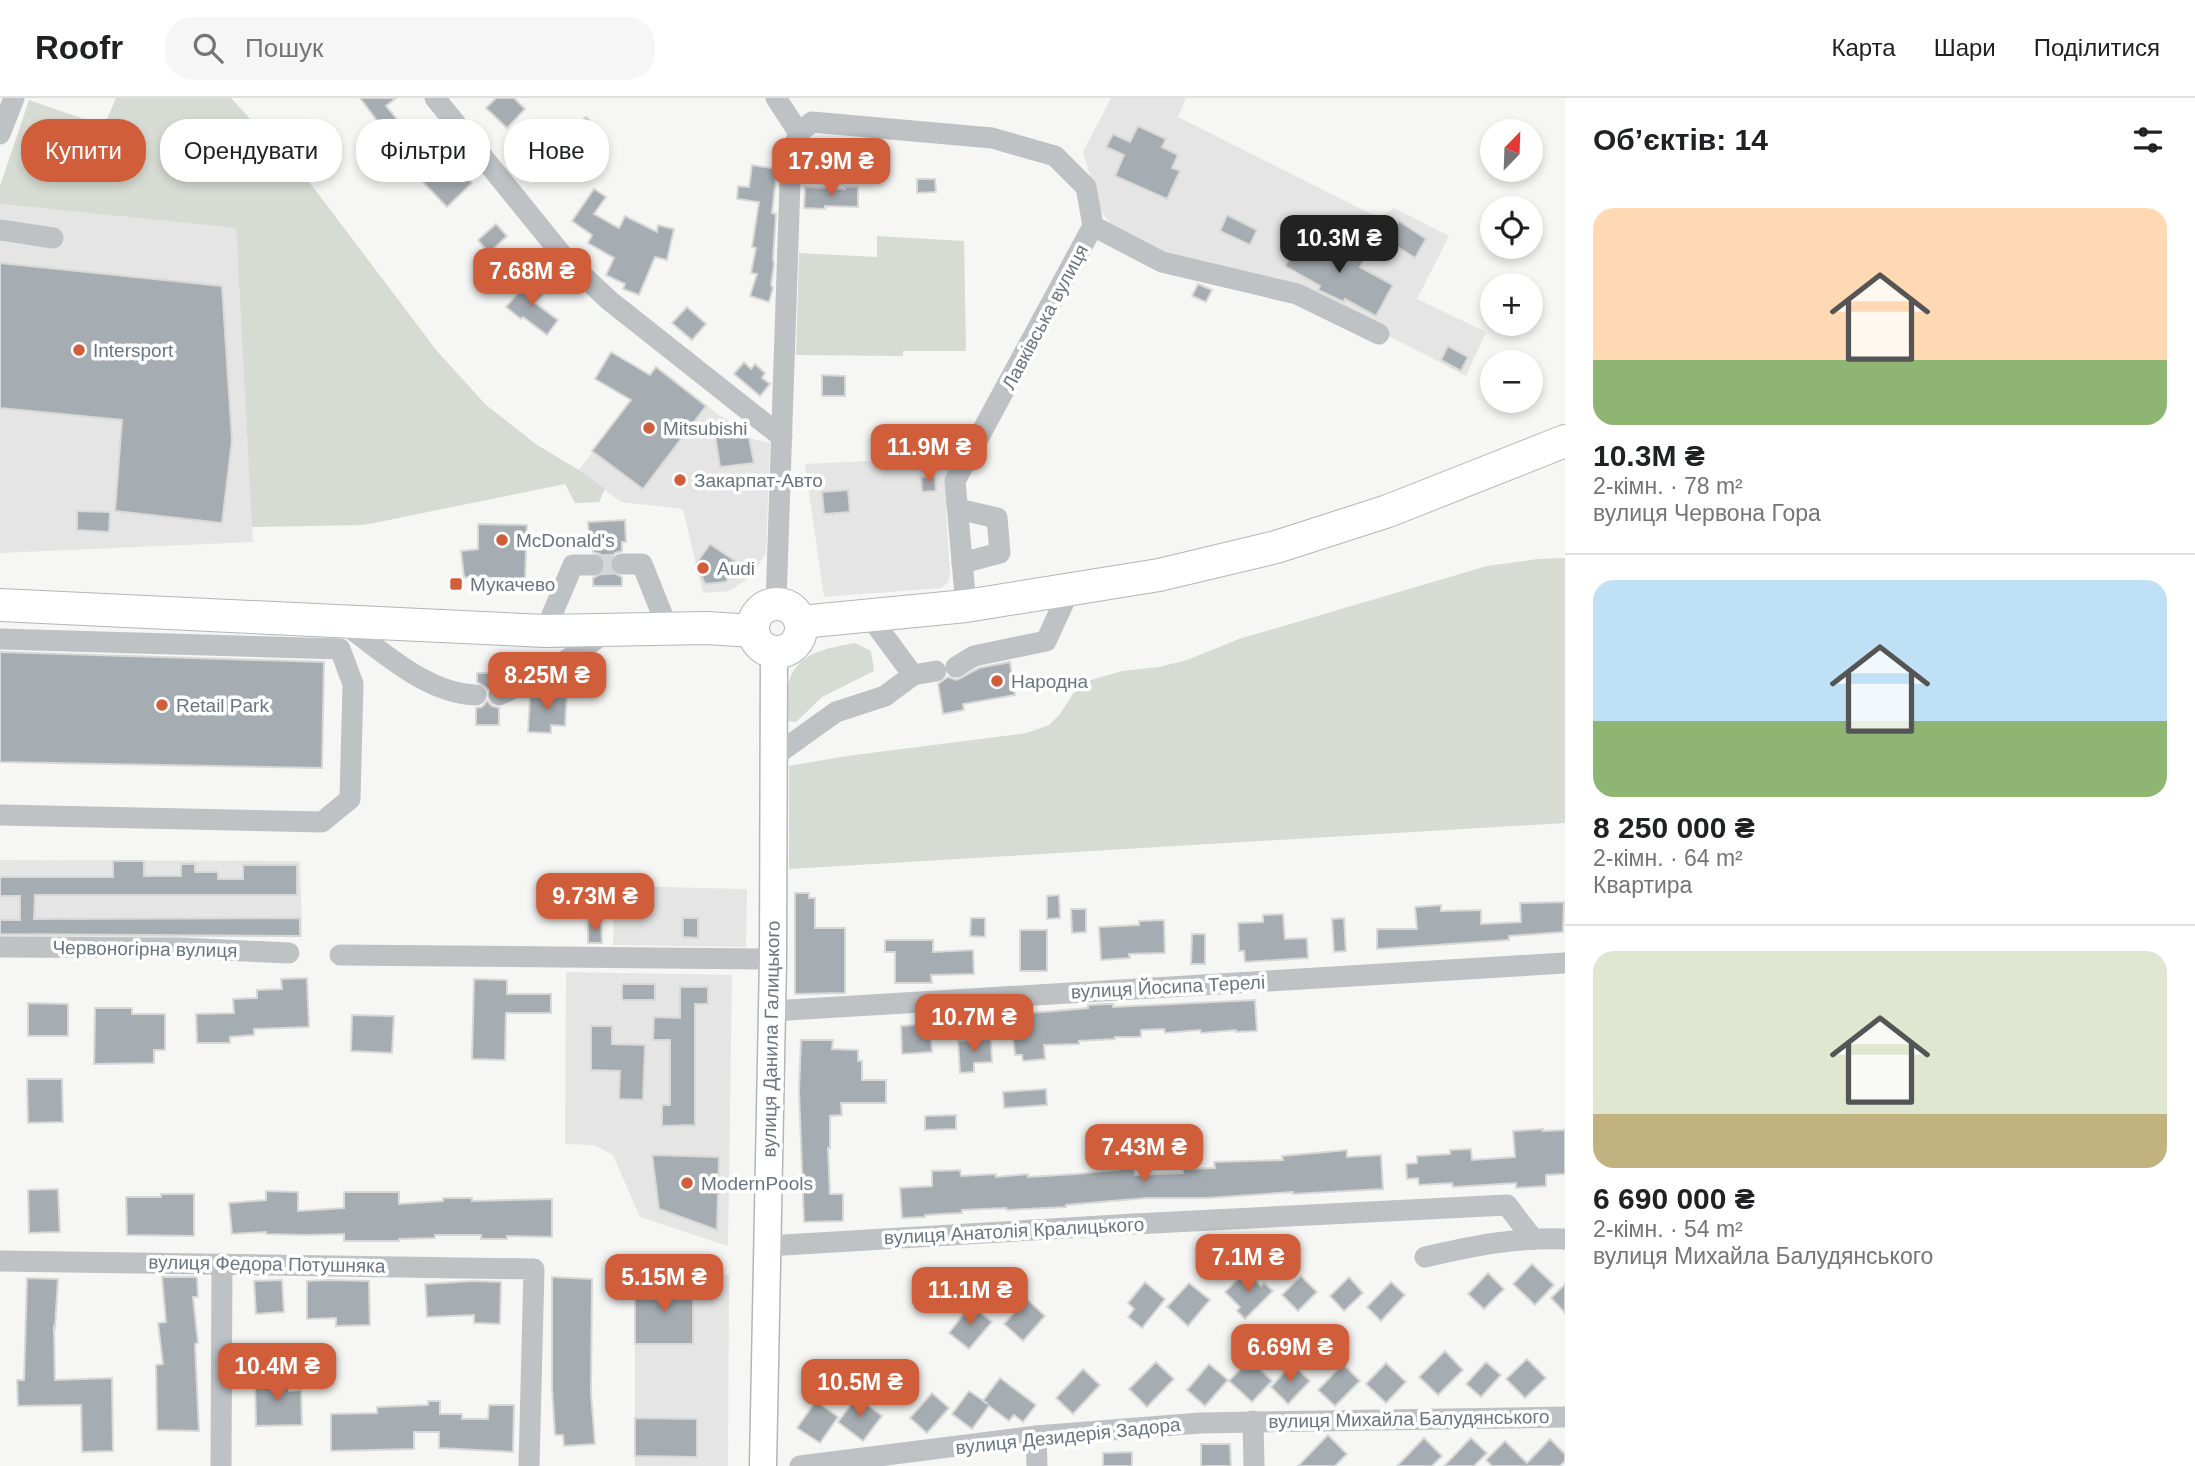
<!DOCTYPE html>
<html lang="uk">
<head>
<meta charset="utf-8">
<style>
	:root { --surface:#fff; --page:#f6f6f6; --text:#202124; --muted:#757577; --line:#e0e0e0; --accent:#d05e3a }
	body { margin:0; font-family:Arial,sans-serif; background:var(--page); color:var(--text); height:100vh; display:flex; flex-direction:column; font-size:26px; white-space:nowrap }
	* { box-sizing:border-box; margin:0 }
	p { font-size:23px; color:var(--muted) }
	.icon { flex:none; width:38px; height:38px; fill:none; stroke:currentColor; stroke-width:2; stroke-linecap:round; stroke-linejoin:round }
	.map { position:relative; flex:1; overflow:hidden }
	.drawer { display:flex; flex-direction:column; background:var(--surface); width:630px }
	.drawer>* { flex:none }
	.top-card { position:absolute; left:21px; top:21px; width:665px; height:63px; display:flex; gap:14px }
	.needle { width:46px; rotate:23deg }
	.controls { position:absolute; left:1480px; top:21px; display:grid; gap:14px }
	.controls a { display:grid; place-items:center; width:63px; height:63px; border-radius:50%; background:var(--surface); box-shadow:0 4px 10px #0003; font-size:35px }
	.price { position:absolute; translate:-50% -60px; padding:0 16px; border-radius:14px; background:var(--accent); color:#fff; font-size:23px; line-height:46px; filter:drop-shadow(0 2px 4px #0008) }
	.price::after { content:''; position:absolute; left:50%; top:42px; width:21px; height:16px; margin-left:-10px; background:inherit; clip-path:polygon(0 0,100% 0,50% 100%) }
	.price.on { background:#222; color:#fff }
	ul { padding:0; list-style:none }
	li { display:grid; align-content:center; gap:14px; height:371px; padding:0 28px }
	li+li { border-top:2px solid var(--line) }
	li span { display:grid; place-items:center; height:217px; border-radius:21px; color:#555 }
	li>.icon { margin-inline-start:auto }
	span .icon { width:126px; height:126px; fill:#fffc; stroke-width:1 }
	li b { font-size:30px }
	h2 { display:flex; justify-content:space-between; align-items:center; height:84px; padding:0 28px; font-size:30px }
	.tag { padding:0 24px; border-radius:28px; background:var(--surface); box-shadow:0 4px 10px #0003; font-size:24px; line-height:63px }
	.tag.on { background:var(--accent); color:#fff }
	header { display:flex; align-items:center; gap:42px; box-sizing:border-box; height:98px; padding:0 35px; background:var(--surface); border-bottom:2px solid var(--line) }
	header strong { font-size:33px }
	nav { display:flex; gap:38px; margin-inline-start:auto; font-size:24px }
	.search { width:490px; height:63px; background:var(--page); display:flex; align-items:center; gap:18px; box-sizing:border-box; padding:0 24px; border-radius:28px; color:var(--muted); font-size:26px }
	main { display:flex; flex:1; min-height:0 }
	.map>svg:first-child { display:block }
	.built { fill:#e4e5e4 }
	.green { fill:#d6dbd3 }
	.building { fill:#a6adb2; stroke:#d8d8d6; stroke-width:2 }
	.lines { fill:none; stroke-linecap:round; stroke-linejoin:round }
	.minor-tunnel { stroke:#d3d6d7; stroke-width:21; stroke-dasharray:21 10; stroke-linecap:butt }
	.major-casing { stroke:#b2b6b9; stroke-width:29 }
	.highway-casing { stroke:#b2b5b8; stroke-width:34 }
	.minor { stroke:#bec2c5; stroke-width:21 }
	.major { stroke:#fff; stroke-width:26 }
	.highway { stroke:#fff; stroke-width:32 }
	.poi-dot { fill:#d05e3a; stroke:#fff; stroke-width:2.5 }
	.labels { text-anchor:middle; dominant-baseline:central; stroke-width:7; stroke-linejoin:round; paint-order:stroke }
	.street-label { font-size:19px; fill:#697681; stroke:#fff }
	.poi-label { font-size:19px; fill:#697681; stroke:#fff; text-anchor:start }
</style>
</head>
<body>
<header>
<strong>Roofr</strong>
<div class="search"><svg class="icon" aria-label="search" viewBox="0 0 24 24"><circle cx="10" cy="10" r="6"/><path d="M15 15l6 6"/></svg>Пошук</div>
<nav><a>Карта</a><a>Шари</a><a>Поділитися</a></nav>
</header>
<main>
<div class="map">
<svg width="1565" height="1368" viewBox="0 0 1565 1368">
	<rect width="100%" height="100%" fill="#f6f6f4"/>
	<g class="built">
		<polygon points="1111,0 1186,0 1178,19 1379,120 1394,110 1449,138 1417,201 1486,234 1466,278 1278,180 1255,177 1179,163 1115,132 1101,113 1083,54"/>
		<polygon points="0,106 236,130 253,444 0,455"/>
		<polygon points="656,269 749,340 770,345 766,455 751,479 729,493 703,495 683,411 621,404 579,372"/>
		<polygon points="950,359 954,409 946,410 950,476 948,484 941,490 824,499 805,366"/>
		<polygon points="0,762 300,763 302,839 0,839"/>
		<polygon points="614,788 747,791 746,849 613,847"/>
		<polygon points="566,874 732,877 728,1148 640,1119 613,1057 594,1047 565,1046"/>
		<polygon points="635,1174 729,1177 728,1368 635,1368"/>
	</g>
	<g class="green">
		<polygon points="116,0 231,0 313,89 437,253 486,307 537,347 579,372 605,391 599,404 575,405 565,386 364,427 252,429 236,130 0,106 0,88 29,2 104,28"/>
		<polygon points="877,138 964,143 966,253 903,253 903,258 796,257 799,155 877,159"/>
		<polygon points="1565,460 1565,725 789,771 789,668 847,658 1027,635 1049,627 1060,616 1073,596 1088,583 1122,573 1159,569 1187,562 1239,541 1487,468 1538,461"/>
		<path d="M855,545L871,553L874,573L822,599L796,624L788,623C788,612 786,600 788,589C793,555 827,550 855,545Z"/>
	</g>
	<g class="building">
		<polygon points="360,0 396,0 386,8 410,37 396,48"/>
		<polygon points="496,0 514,0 525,11 507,30 486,10"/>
		<polygon points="586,19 603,36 569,71 552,54"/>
		<polygon points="1138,28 1166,41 1162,49 1178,57 1172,70 1180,73 1167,101 1115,78 1124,57 1106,49 1113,36 1130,44"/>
		<polygon points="431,46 436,46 444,53 442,55 472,85 447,109 418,79 416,81 406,71"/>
		<polygon points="752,67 777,71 772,115 776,116 773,161 774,166 771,187 773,190 769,204 750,198 757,176 751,175 756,150 752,149 759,104 737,101 738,88 749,89"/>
		<polygon points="917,81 935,81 936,94 917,95"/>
		<polygon points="805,89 845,91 845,89 858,89 858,109 825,108 825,111 804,110"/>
		<polygon points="594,91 606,99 594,116 619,130 625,118 657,134 658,127 674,131 667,162 655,159 639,197 623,191 625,186 606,177 614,160 588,145 592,137 572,123"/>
		<polygon points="1227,117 1257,132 1250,147 1220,133"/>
		<polygon points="1399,123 1426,141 1415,160 1387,142"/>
		<polygon points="496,126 507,138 489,155 478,142"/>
		<polygon points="1303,137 1337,157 1341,149 1364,162 1360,169 1393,187 1376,218 1345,201 1344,204 1318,192 1320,188 1285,168"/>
		<polygon points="0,165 222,188 232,342 222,425 115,413 122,322 0,310"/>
		<polygon points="530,181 545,194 535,205 558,222 547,237 523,219 521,221 506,209"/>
		<polygon points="1198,186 1212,192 1206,204 1192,198"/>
		<polygon points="687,209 706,226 692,242 672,225"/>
		<polygon points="1448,248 1468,259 1461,273 1441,262"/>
		<polygon points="611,254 650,277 656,269 706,308 643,391 592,353 631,302 595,281"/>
		<polygon points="744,264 751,271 755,266 765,275 762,280 770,286 760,298 734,276"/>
		<polygon points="822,277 845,278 845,298 822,298"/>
		<polygon points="722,320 749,340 754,365 720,369 715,336"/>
		<polygon points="935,378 936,393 922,394 921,379"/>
		<polygon points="848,392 850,414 824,416 822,394"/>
		<polygon points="77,413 110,414 109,434 77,432"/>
		<polygon points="625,422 626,444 622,444 622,453 615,455 609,465 611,473 622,479 622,488 593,488 593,480 604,474 606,466 600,456 593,454 593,445 589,445 588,424"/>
		<polygon points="478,426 527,427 525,481 464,479 461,453 478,451"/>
		<polygon points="710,446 738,465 726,484 705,486 696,466"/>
		<polygon points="0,554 324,564 322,670 0,664"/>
		<polygon points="1010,564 1015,597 963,606 964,612 943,616 938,586 948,579 957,582 979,570"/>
		<polygon points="477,575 499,575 499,583 488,591 477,584"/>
		<polygon points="535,595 567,596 565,628 551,627 551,635 528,634 530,597"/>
		<polygon points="487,603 492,608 499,610 499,627 476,627 476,610 482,609"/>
		<polygon points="113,763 144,763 144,778 181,778 181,766 195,766 195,774 218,774 218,781 243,781 243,767 297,767 297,797 35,797 34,821 300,820 300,838 0,836 0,822 20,822 20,798 0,798 0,779 113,779"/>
		<polygon points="795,795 809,795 809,800 815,800 815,830 845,830 845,895 795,896"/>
		<polygon points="1059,797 1060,820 1047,821 1047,798"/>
		<polygon points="1564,804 1563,834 1509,838 1509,842 1377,851 1377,831 1417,831 1415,809 1441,807 1441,813 1481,812 1481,826 1521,824 1520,805"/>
		<polygon points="1071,811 1086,811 1086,834 1072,835"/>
		<polygon points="1283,816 1285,841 1307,840 1308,860 1245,864 1244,853 1239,853 1238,825 1263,824 1263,817"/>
		<polygon points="683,820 698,820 698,840 683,839"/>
		<polygon points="971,820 985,820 985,839 970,838"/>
		<polygon points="1344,820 1346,853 1334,854 1332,821"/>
		<polygon points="1164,822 1165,855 1129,856 1130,860 1101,862 1099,829 1139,827 1139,823"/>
		<polygon points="588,824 601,824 602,845 588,845"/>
		<rect x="1020" y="832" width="27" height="41"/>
		<polygon points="1192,836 1205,836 1205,866 1191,866"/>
		<polygon points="885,842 933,842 933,854 973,852 974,876 931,877 932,885 895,885 895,854 885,854"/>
		<polygon points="307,880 309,929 254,931 254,937 230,939 230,945 197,945 196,916 234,915 233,901 257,900 257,892 282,891 281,881"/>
		<polygon points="474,881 507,882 507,896 551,896 551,915 506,915 505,962 472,961"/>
		<rect x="622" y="886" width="33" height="16"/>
		<polygon points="680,889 708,889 708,906 695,906 695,1027 662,1028 662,1007 670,1007 670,942 653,942 654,919 680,920"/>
		<polygon points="1255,902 1257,933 1236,934 1236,932 1201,935 1200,932 1165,935 1164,931 1141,932 1141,939 1115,939 1115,941 1079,943 1079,946 1044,947 1045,961 1023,963 1022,957 1015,957 1012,930 1020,929 1019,916 1088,910 1088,907 1106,906 1113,906 1113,909"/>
		<polygon points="28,905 68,906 68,938 28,938"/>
		<polygon points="95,910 132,910 132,916 165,916 165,952 154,952 154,965 94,966"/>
		<polygon points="352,917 394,918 392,955 351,953"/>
		<polygon points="930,926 932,954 902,956 901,928"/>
		<polygon points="591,928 612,928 612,946 645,947 643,1002 619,1001 620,973 591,972"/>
		<polygon points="991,941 992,964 974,965 974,974 960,975 958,943"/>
		<polygon points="801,942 833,942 832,951 858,952 858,963 862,963 862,982 886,982 886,1005 841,1005 842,1017 830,1018 830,1050 828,1050 830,1096 843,1096 843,1123 804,1124 799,992"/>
		<polygon points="27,981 62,981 63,1024 28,1025"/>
		<polygon points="1046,991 1047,1007 1004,1010 1003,994"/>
		<polygon points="956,1017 956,1031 925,1032 925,1018"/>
		<polygon points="1543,1031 1543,1033 1565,1032 1565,1076 1546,1077 1546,1088 1516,1090 1516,1085 1453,1089 1452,1085 1419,1087 1418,1080 1407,1081 1406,1066 1417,1065 1417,1058 1450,1056 1450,1052 1471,1051 1472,1062 1515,1059 1513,1033"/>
		<polygon points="1347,1052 1347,1059 1381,1057 1383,1091 1293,1096 1293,1094 1207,1100 1147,1100 1066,1107 1066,1109 1007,1112 1006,1110 962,1112 962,1115 925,1117 925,1119 902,1120 900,1090 932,1088 932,1073 960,1072 961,1078 996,1076 996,1079 1028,1076 1028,1079 1076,1076 1134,1070 1135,1077 1183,1075 1183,1071 1215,1070 1214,1064 1283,1062 1282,1058"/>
		<polygon points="652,1057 719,1059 717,1132 659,1111"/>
		<polygon points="58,1091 60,1134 29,1135 28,1092"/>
		<polygon points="266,1093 298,1094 298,1113 344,1110 344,1094 399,1094 399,1106 443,1103 443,1100 472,1100 472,1103 552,1101 552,1139 507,1138 507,1141 481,1141 481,1137 435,1137 435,1140 399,1141 399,1143 344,1143 344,1136 306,1137 266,1136 266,1134 232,1136 229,1105 266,1102"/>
		<polygon points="161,1096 194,1096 194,1138 127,1137 126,1099 161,1099"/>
		<polygon points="1532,1166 1554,1187 1535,1207 1513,1186"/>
		<polygon points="1246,1173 1261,1188 1264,1185 1273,1193 1245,1221 1237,1213 1240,1209 1225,1194"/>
		<polygon points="1488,1175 1504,1191 1484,1211 1468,1196"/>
		<polygon points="1301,1178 1317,1194 1298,1213 1282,1197"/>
		<polygon points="162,1179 197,1179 198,1199 193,1199 198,1245 195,1246 199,1333 157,1332 156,1267 163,1266 158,1225 166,1224"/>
		<polygon points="552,1179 592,1181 591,1296 595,1346 564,1348 563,1337 555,1337 552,1290"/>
		<polygon points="1349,1179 1363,1195 1344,1213 1330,1198"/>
		<polygon points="27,1180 58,1181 55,1230 54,1229 55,1282 112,1280 113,1353 82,1354 81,1307 18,1308 17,1282 24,1282"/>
		<polygon points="282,1182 284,1214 256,1216 254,1183"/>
		<polygon points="328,1182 369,1183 370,1227 336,1228 336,1220 307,1221 307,1183"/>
		<polygon points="473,1183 501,1184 500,1226 474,1225 474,1217 427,1219 425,1186"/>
		<polygon points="1145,1184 1165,1201 1142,1230 1128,1219 1134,1211 1128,1205"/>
		<polygon points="1391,1184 1405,1197 1381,1223 1367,1209"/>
		<polygon points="1189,1185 1210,1202 1188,1228 1167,1209"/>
		<polygon points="1565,1186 1565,1215 1551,1200"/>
		<rect x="635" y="1187" width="58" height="59"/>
		<polygon points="1027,1201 1045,1218 1023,1243 1004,1226"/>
		<polygon points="971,1207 992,1224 969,1251 949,1235"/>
		<polygon points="1445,1253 1463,1272 1438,1297 1419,1279"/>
		<polygon points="1250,1261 1272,1283 1252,1304 1229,1283"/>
		<polygon points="1527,1261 1546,1280 1525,1300 1506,1281"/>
		<polygon points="1156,1264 1174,1281 1147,1309 1129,1291"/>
		<polygon points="1486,1264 1501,1277 1481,1299 1466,1286"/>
		<polygon points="1386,1265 1406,1284 1386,1305 1366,1286"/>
		<polygon points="1209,1266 1228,1282 1205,1308 1187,1292"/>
		<polygon points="1292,1266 1310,1283 1288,1306 1271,1289"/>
		<polygon points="1343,1266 1360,1283 1335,1308 1318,1292"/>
		<polygon points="1083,1271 1100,1287 1073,1316 1056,1300"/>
		<polygon points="255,1280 288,1280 289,1293 301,1292 302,1327 256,1328"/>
		<polygon points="1000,1280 1036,1307 1023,1324 1014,1317 1009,1323 989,1308 972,1331 952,1316 969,1293 988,1306 983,1303"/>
		<polygon points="932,1295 949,1310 927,1335 910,1320"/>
		<polygon points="857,1299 882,1318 863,1343 838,1324"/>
		<polygon points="428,1303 440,1303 440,1316 462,1316 462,1321 488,1321 489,1307 514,1307 513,1354 439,1350 439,1334 414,1334 414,1351 331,1353 331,1316 377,1315 377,1309 428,1307"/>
		<polygon points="816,1303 838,1319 820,1345 797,1330"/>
		<polygon points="635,1320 697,1321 697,1359 635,1358"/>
		<polygon points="1328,1337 1347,1356 1335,1368 1298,1368"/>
		<polygon points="1424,1340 1442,1358 1432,1368 1397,1368"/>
		<polygon points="1471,1340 1487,1355 1474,1368 1444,1368"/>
		<polygon points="1550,1341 1565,1356 1565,1363 1560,1368 1492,1368 1486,1362 1505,1343 1527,1365"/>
		<polygon points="1201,1346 1230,1346 1231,1368 1201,1368"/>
		<polygon points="1132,1354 1132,1368 1103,1368 1103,1355"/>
	</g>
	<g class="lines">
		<polyline class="minor-tunnel" points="593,467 622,466"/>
		<g class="major-casing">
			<polyline id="major" points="763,1368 773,861 774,554"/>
		</g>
		<g class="highway-casing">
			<g id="highway">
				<circle cx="777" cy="530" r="24"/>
				<polyline points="0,507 545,533 707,530 753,533"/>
				<polyline points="801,524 966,508 1159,477 1276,449 1388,413 1565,343"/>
			</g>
		</g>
		<g class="minor">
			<polyline points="435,0 568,164 610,203 782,339"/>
			<polyline points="776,0 799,35 812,24 992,40 1055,58 1086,89 1093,128 1162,164 1297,196 1379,236"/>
			<polyline points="0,36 14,0"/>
			<polyline points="0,132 53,140"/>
			<polyline points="958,411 997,420 1000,455 962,465"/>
			<polyline points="622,466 642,466 668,531"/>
			<polyline points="776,505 791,55 799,35"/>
			<polyline points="966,508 955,383 1093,128"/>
			<polyline points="870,519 913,577 936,573"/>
			<path d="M342,524C381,552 426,596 476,597"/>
			<polyline points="545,533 573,467 593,467"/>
			<polyline points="0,541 340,551 353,586 350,701 322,724 0,717"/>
			<polyline points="956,569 974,558 1046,543 1070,491"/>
			<polyline points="499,597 549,574 608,533"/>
			<polyline points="773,659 836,614 885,598 913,577"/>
			<polyline points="0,849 181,850 289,855"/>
			<polyline points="340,857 773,861"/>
			<polyline points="772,913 1565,865"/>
			<polyline points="767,1148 1134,1126 1507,1107 1533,1141"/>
			<path d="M1425,1159C1472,1148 1517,1139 1565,1141"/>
			<polyline points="0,1163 534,1171 529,1368"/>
			<polyline points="1253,1323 1254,1368"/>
			<polyline points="1036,1338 1037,1368"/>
			<polyline points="221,1368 222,1165"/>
			<polyline points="800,1368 1036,1338 1200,1325 1565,1319"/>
		</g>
		<use href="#major" class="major"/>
		<use href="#highway" class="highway"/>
	</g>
	<g class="poi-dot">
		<circle cx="79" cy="252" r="7"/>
		<circle cx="649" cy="330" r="7"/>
		<circle cx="680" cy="382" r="7"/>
		<circle cx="502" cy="442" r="7"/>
		<circle cx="703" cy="470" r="7"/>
		<rect x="449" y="479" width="14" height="14" rx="3.5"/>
		<circle cx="997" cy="583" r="7"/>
		<circle cx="162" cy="607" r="7"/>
		<circle cx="687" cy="1085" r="7"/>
	</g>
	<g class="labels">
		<g class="street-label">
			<text transform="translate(1045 219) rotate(-62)">Лавківська вулиця</text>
			<text transform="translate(145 851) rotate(1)">Червоногірна вулиця</text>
			<text transform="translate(1168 889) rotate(-3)">вулиця Йосипа Терелі</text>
			<text transform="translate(771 941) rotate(-89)">вулиця Данила Галицького</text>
			<text transform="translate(1014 1133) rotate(-3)">вулиця Анатолія Кралицького</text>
			<text transform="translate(267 1166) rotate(1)">вулиця Федора Потушняка</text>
			<text transform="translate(1409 1321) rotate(-1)">вулиця Михайла Балудянського</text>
			<text transform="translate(1068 1338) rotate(-6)">вулиця Дезидерія Задора</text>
		</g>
		<g class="poi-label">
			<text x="93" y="252">Intersport</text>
			<text x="663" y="330">Mitsubishi</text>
			<text x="694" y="382">Закарпат-Авто</text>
			<text x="516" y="442">McDonald's</text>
			<text x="717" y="470">Audi</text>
			<text x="470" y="486">Мукачево</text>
			<text x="1011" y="583">Народна</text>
			<text x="176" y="607">Retail Park</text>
			<text x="701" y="1085">ModernPools</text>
		</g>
	</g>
</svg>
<div class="controls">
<a><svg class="needle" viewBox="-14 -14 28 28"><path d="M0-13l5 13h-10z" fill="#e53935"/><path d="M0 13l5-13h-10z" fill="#757577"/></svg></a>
<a><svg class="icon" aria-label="locate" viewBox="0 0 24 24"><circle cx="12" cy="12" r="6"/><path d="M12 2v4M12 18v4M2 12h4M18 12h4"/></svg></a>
<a>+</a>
<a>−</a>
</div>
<b class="price" style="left:831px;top:100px">17.9M ₴</b>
<b class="price on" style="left:1339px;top:177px">10.3M ₴</b>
<b class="price" style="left:532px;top:210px">7.68M ₴</b>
<b class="price" style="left:929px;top:386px">11.9M ₴</b>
<b class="price" style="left:547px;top:614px">8.25M ₴</b>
<b class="price" style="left:595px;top:835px">9.73M ₴</b>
<b class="price" style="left:974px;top:956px">10.7M ₴</b>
<b class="price" style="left:1144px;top:1086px">7.43M ₴</b>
<b class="price" style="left:1248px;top:1196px">7.1M ₴</b>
<b class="price" style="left:664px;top:1216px">5.15M ₴</b>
<b class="price" style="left:970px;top:1229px">11.1M ₴</b>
<b class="price" style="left:1290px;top:1286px">6.69M ₴</b>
<b class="price" style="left:277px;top:1305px">10.4M ₴</b>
<b class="price" style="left:860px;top:1321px">10.5M ₴</b>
<div class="top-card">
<a class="tag on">Купити</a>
<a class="tag">Орендувати</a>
<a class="tag">Фільтри</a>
<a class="tag">Нове</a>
</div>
</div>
<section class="drawer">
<h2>Об’єктів: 14<svg class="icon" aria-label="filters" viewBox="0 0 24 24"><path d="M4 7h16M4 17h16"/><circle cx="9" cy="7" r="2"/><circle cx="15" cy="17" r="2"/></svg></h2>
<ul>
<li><span style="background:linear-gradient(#ffd9b3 70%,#8fb573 0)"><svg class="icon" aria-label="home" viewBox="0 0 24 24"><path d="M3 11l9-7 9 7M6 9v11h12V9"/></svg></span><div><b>10.3M ₴</b><p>2-кімн. · 78 m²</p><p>вулиця Червона Гора</p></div></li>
<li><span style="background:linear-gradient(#bfe0f5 65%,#8fb573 0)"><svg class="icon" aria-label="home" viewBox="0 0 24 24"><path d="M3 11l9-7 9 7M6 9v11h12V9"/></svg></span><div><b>8 250 000 ₴</b><p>2-кімн. · 64 m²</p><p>Квартира</p></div></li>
<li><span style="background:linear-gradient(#dfe7d0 75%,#c2b280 0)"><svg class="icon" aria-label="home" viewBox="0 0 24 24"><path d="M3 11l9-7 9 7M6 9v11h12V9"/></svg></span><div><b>6 690 000 ₴</b><p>2-кімн. · 54 m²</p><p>вулиця Михайла Балудянського</p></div></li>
</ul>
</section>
</main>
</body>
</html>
